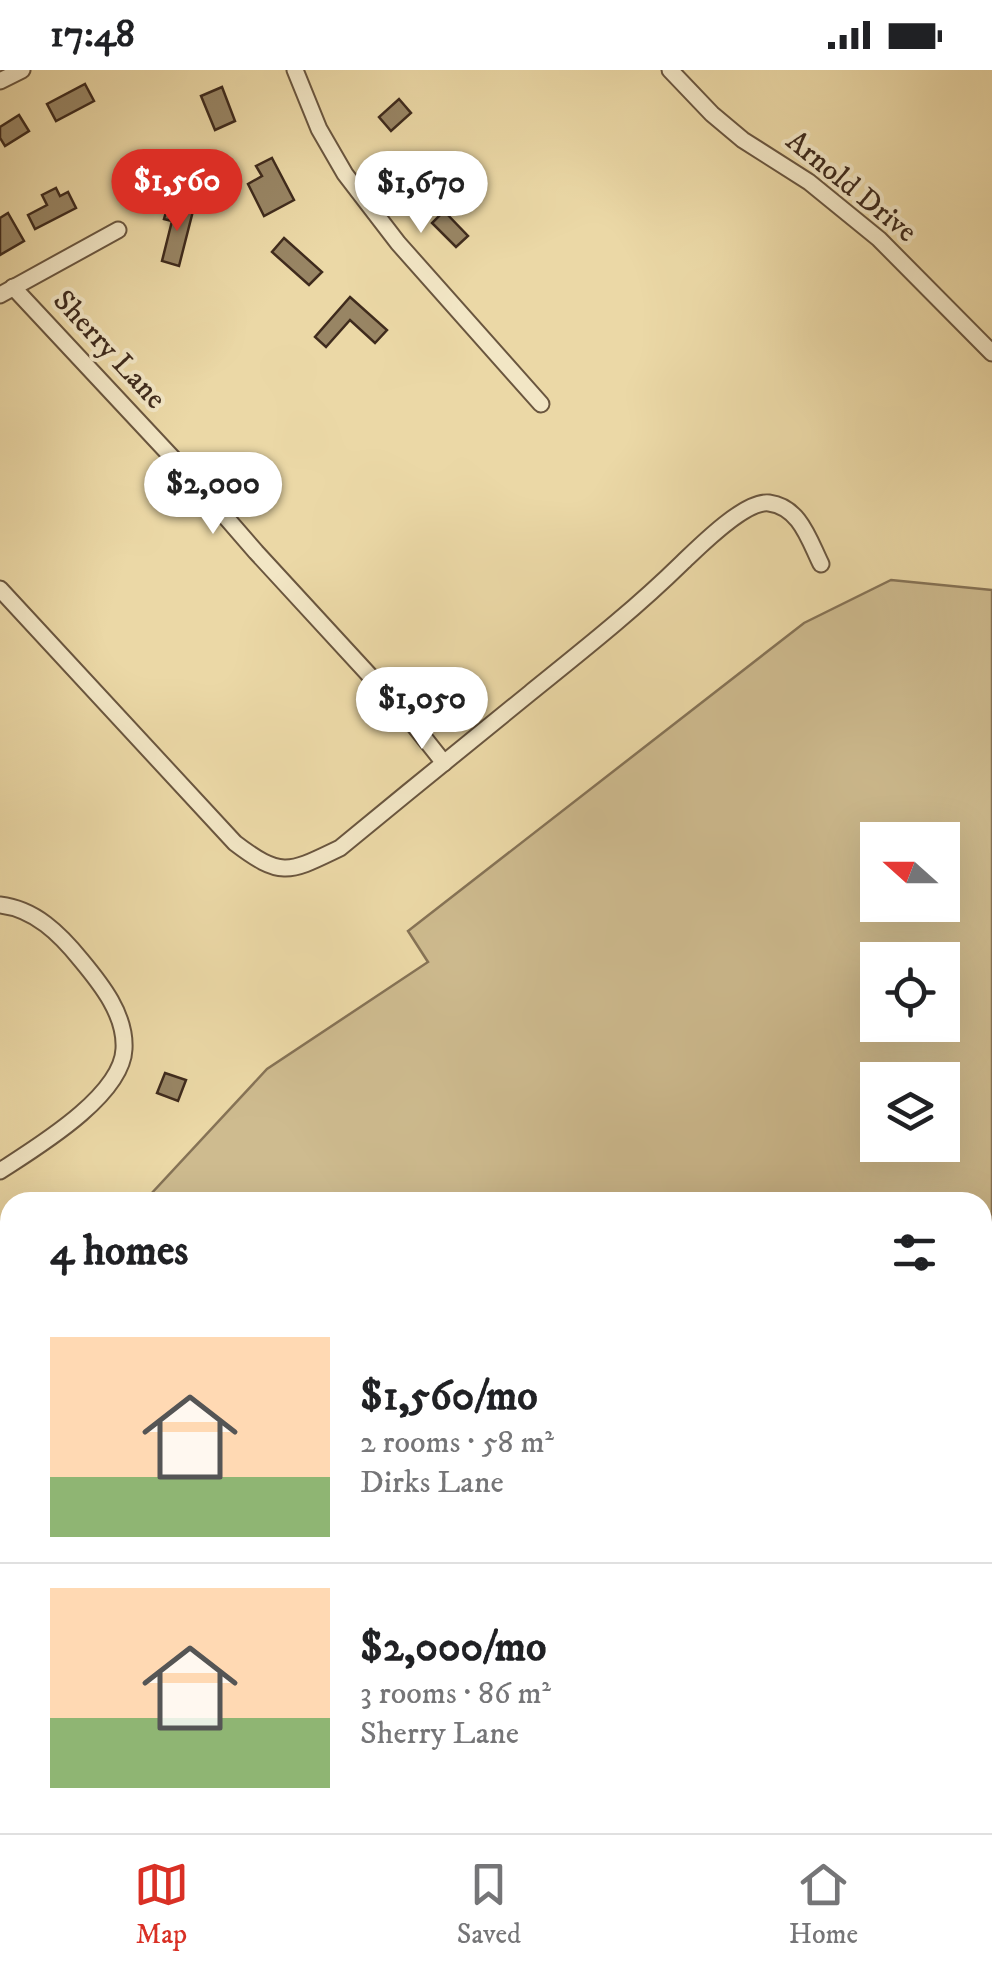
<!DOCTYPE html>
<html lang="en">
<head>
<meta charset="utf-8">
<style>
	:root { --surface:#fff; --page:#f6f6f6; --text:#202124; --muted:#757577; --line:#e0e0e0; --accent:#d93025 }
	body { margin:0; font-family:"IM FELL DW Pica",serif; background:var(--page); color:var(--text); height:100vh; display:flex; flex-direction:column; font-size:38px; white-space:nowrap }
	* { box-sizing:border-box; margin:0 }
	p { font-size:32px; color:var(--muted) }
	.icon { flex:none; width:55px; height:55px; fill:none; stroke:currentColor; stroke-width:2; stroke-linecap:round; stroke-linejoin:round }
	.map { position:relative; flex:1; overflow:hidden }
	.drawer { position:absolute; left:0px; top:1122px; width:992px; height:642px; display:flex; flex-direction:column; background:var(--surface); border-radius:30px 30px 0 0; box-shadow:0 10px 40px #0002 }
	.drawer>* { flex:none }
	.needle { width:65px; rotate:291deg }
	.controls { position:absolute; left:860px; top:752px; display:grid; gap:20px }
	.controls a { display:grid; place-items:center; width:100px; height:100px; border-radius:0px; background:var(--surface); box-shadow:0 10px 40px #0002; font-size:50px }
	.price { position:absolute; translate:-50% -85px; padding:0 22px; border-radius:35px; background:#fff; color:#222; font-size:32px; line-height:65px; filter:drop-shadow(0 2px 5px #0008) }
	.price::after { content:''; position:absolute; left:50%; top:60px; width:30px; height:22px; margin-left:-15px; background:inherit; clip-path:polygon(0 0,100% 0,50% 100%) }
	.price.current { background:var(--accent); color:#fff }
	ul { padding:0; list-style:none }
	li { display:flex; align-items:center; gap:30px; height:250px; padding:0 50px }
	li+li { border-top:2px solid var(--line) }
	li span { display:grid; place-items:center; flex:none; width:280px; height:200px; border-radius:0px; color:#555 }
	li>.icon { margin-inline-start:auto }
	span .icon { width:120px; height:120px; fill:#fffc; stroke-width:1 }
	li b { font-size:42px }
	h2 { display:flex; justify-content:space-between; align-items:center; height:120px; padding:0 50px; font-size:42px }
	.status { display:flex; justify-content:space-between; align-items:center; height:70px; padding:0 50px; background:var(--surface); direction:ltr }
	.status svg { height:28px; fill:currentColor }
	.tabs { display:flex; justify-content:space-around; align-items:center; height:140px; border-top:2px solid var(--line); background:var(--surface); font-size:28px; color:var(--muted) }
	.tabs a { display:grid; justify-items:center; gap:5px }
	.tabs .current { color:var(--accent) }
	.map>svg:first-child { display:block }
	.green { fill:#cebb8f; stroke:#867356; stroke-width:2.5; fill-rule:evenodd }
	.building { fill:#988564; stroke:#3f2b1d; stroke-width:2.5 }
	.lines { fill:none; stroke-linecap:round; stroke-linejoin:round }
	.lane-casing { stroke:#6a563f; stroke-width:11 }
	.street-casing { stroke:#6a563f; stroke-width:19 }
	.highway-casing { stroke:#3f2b1d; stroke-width:31 }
	.path { stroke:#3f2b1d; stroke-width:2.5; stroke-dasharray:2.5 5; stroke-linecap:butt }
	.lane { stroke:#f2e6c5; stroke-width:8 }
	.street { stroke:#f2e6c5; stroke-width:15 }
	.highway { stroke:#ebd8a6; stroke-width:28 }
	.labels { text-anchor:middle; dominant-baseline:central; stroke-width:8; stroke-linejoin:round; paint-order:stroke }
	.street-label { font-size:30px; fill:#3f2b1d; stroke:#f2e6c5 }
</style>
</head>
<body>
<div class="status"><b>17:48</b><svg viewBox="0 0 49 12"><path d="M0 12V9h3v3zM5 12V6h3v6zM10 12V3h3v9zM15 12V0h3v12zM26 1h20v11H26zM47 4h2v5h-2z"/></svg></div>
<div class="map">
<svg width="992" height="1763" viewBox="0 0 992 1763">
	<rect width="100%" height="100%" fill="#ebd8a6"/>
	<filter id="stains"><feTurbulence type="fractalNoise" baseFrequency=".002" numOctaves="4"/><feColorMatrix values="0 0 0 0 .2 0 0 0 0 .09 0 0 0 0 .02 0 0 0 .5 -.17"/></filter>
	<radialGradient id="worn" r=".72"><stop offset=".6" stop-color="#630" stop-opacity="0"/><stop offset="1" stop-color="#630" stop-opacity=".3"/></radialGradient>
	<path class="green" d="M891,510L992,520V1763H870L861,1755H982V1132H139L149,1126L267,999L428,892L408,861L804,553ZM878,770H942V835H878ZM878,890H942V955H878ZM878,1010H942V1075H878Z"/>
	<g class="building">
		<polygon points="85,14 94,31 56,51 47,34"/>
		<polygon points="222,17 235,51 215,60 201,26"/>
		<polygon points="399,29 411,43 391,61 379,47"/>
		<polygon points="19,45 29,61 5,76 0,68 0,57"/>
		<polygon points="272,88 294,130 264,146 248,114 262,106 256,96"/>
		<polygon points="422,95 438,118 419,131 402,109"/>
		<polygon points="56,118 60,126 68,122 76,138 35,159 28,145 47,135 42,125"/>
		<polygon points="168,135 193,141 179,196 162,191 172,151 164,149"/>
		<polygon points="444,141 468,166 456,177 432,153"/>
		<polygon points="8,143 24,171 0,185 0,148"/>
		<polygon points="284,168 322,202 309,215 272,182"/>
		<polygon points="350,227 387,260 375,273 350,250 326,277 315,267"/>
		<polygon points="165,1003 186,1010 178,1031 157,1023"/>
		<polygon points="982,1692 992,1701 992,1721 982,1731"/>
	</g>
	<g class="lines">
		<g class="lane-casing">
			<polyline id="lane" points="664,1763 667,1755"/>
		</g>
		<g class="street-casing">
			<g id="street">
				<polyline points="295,0 319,59 345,104 398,173 541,334"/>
				<polyline points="670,0 712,44 743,70 809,112 879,169 992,283"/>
				<polyline points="0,11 22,0"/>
				<polyline points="13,217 197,414 256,482 406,645 444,693"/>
				<polyline points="0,225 118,160"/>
				<path d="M0,519L235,773C282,809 290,802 340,778C403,726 467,674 530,623C582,581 634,540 682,493C699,477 745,430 769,433C800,437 809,470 821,494"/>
				<path d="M0,835C35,839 60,864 81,890C101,914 126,945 124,979C122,1026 37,1077 0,1101"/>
				<polyline points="0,1235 10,1235"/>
				<polyline points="982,1366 992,1370"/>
			</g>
		</g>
		<g class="highway-casing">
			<g id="highway">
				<polyline points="0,1535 10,1538"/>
				<polyline points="0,1586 10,1589"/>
				<polyline points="529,1755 554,1763"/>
				<polyline points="693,1755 720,1763"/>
			</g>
		</g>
		<polyline class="path" points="0,1406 10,1403"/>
		<use href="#lane" class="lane"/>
		<use href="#street" class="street"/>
		<use href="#highway" class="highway"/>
	</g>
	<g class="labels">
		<g class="street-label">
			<text transform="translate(851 117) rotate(39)">Arnold Drive</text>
			<text transform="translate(109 280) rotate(47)">Sherry Lane</text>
		</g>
	</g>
	<rect width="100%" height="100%" filter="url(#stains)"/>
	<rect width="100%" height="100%" fill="url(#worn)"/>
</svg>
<div class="controls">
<a><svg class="needle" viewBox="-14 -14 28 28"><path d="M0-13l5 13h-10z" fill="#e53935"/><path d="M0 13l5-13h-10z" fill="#757577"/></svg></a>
<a><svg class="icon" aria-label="locate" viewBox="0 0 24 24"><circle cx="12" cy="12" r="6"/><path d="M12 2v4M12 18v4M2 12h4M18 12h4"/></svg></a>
<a><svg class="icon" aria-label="layers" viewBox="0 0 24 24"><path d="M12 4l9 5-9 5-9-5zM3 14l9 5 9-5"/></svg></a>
</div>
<b class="price current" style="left:177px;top:164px">$1,560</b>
<b class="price" style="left:421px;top:166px">$1,670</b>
<b class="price" style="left:213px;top:467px">$2,000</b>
<b class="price" style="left:422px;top:682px">$1,050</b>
<section class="drawer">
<h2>4 homes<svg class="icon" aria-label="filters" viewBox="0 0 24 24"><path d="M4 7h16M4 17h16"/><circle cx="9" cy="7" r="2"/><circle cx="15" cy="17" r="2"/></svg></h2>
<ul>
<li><span style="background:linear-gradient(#ffd9b3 70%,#8fb573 0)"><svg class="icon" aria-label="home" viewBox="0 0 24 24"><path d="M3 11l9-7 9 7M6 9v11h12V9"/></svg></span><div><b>$1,560/mo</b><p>2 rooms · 58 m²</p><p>Dirks Lane</p></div></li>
<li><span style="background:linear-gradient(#ffd9b3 65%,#8fb573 0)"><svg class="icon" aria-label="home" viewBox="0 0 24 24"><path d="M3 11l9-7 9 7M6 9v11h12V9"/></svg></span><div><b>$2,000/mo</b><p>3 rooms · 86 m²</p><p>Sherry Lane</p></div></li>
</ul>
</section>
</div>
<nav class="tabs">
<a class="current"><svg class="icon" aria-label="map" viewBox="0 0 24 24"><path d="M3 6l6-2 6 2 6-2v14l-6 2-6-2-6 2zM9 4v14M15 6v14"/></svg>Map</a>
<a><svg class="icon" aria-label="saved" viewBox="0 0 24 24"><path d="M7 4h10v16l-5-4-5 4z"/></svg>Saved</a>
<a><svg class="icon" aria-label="home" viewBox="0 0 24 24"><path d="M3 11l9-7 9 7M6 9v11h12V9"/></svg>Home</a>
</nav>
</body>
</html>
